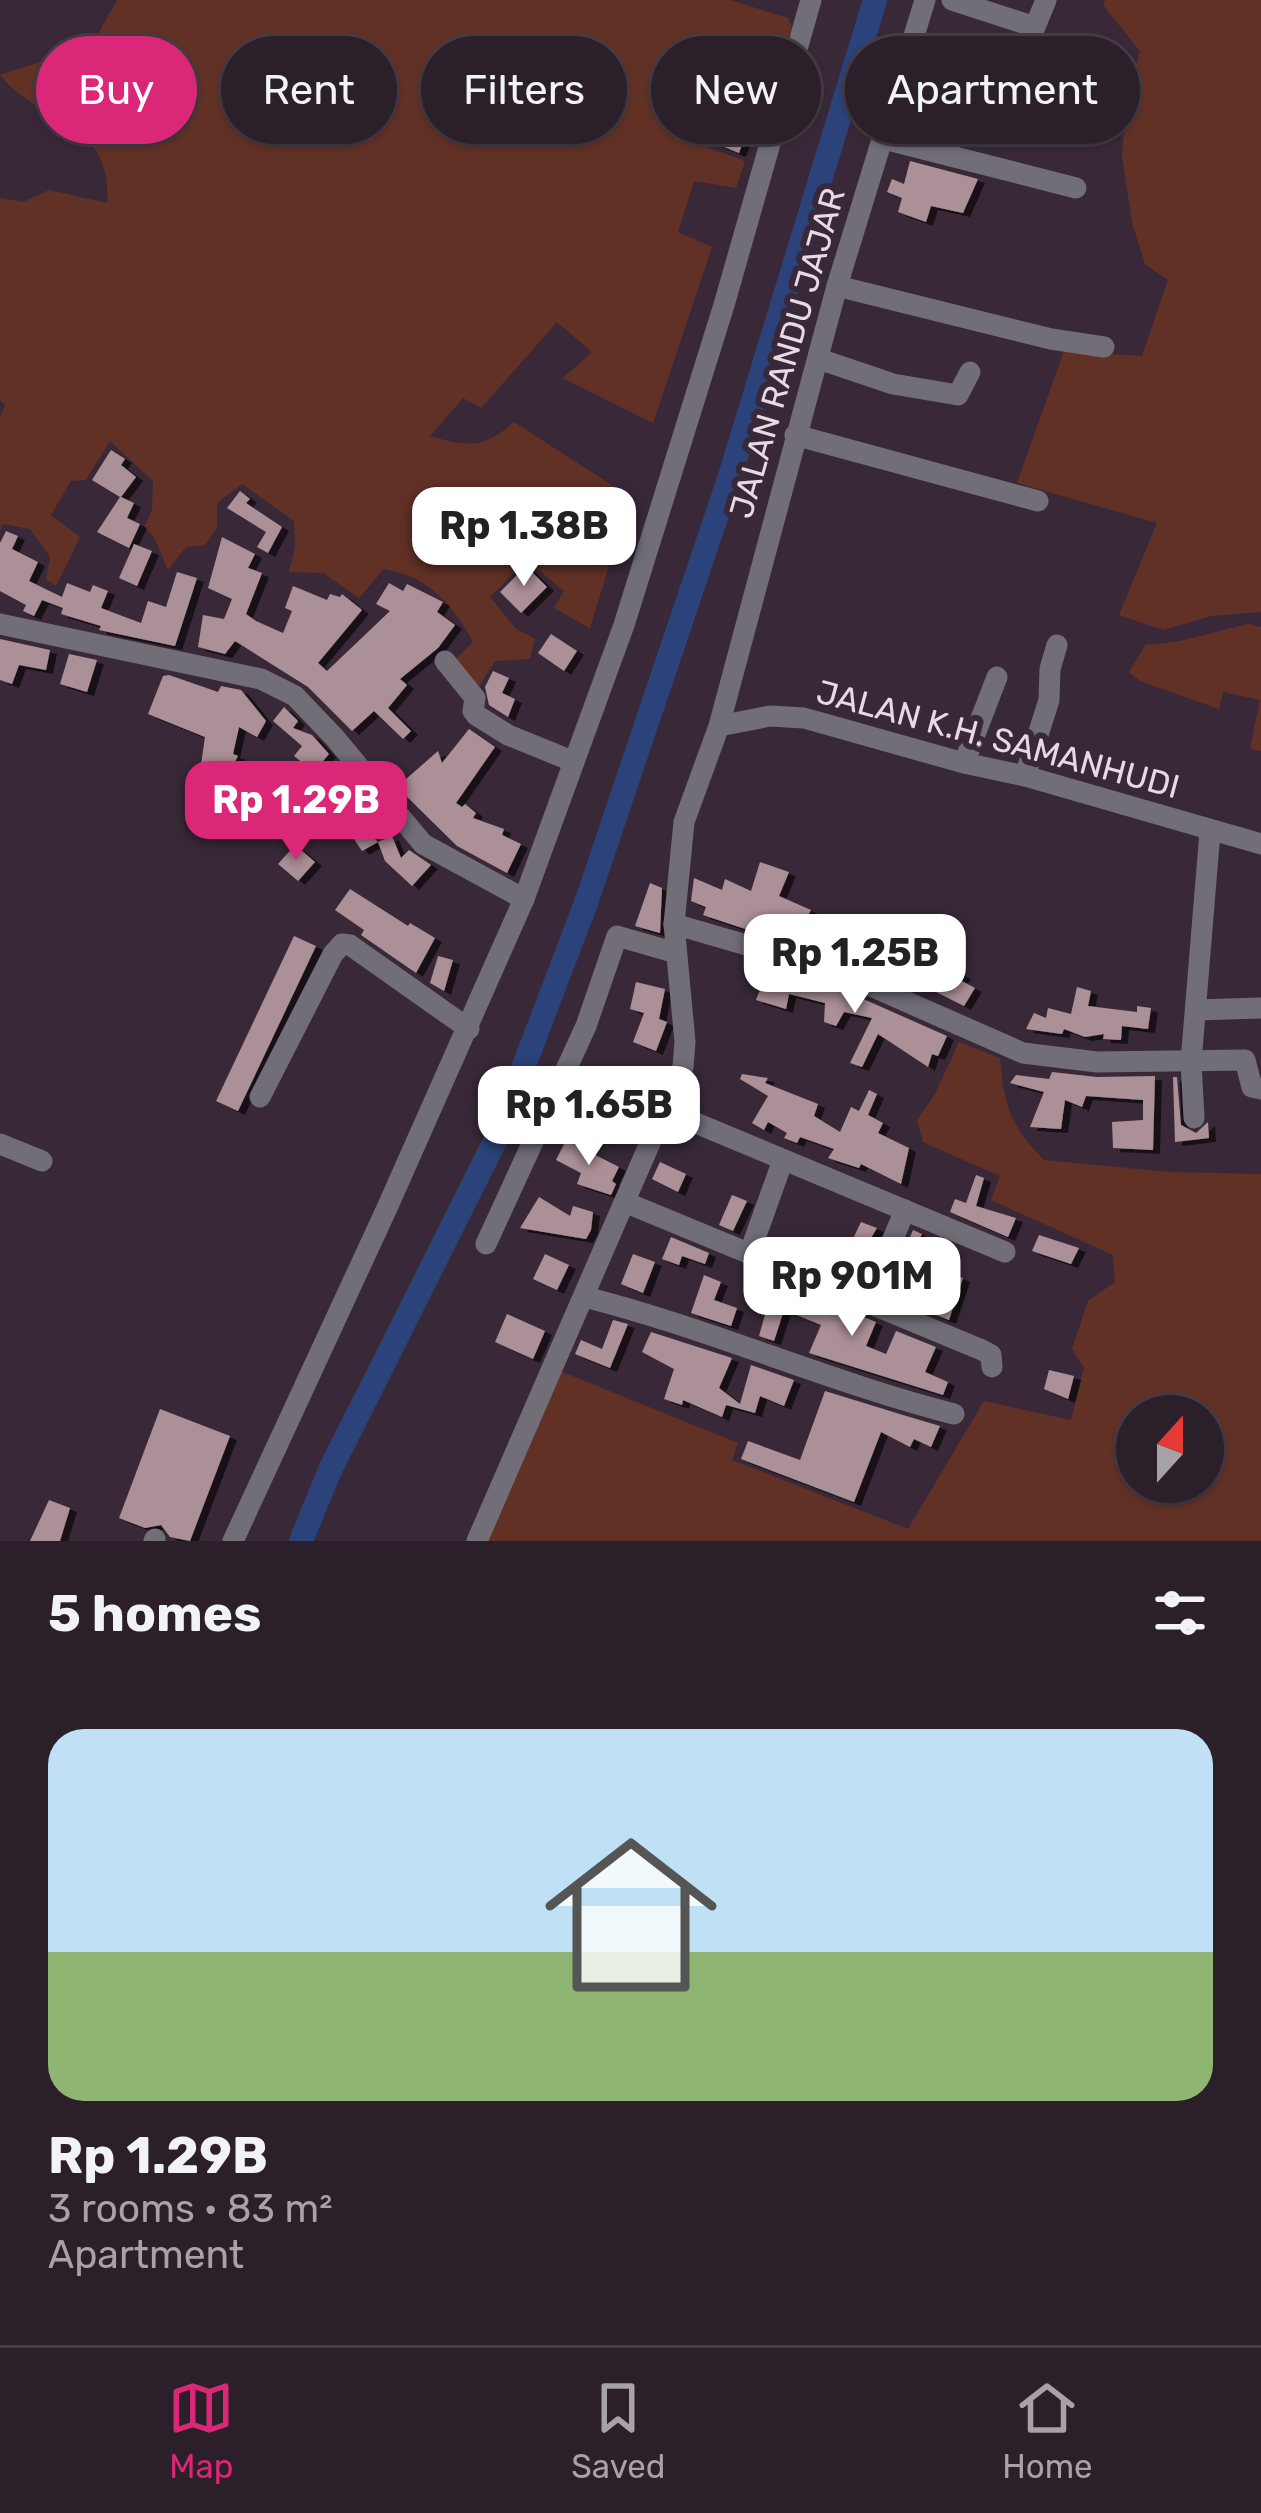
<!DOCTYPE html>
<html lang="en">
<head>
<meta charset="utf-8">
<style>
	:root { --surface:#2b1f2a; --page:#332732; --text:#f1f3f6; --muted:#a6a2a8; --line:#473d47; --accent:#db2777 }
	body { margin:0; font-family:Rubik,sans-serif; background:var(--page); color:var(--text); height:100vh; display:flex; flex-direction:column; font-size:45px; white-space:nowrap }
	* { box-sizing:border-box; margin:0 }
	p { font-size:39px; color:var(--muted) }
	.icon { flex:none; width:66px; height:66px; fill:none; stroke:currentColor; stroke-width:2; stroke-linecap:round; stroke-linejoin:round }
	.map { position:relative; height:1541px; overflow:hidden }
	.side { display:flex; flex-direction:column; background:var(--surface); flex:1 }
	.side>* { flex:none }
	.banner { position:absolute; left:36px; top:36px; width:1191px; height:108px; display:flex; gap:24px }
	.needle { width:78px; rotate:21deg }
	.tools { position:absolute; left:1116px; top:1395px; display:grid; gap:24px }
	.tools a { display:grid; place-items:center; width:108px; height:108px; border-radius:50%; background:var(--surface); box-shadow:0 3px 9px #0004,0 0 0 3px var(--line); font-size:60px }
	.price { position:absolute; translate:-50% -102px; padding:0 27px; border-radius:24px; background:#fff; color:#222; font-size:39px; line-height:78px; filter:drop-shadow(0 3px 6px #0008) }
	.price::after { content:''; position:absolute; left:50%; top:72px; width:36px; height:27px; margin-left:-18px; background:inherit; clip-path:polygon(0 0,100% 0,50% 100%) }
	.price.current { background:var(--accent); color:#fff }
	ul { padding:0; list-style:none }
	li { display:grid; align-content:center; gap:24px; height:636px; padding:0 48px }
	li+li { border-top:3px solid var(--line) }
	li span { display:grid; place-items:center; height:372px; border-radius:36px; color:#555 }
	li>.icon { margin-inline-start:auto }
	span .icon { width:216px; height:216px; fill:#fffc; stroke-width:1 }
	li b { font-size:51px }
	h2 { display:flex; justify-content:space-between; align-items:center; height:144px; padding:0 48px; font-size:51px }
	.pill { padding:0 42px; border-radius:54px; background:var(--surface); box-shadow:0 3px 9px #0004,0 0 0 3px var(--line); font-size:42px; line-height:108px }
	.pill.current { background:var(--accent); color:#fff }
	.tab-bar { display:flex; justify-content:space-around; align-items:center; height:168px; border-top:3px solid var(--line); background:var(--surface); font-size:33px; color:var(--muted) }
	.tab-bar a { display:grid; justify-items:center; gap:6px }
	.tab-bar .current { color:var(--accent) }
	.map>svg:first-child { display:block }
	.green { fill:#623126; fill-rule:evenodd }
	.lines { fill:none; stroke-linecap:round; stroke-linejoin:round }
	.river { stroke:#2b437a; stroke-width:24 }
	.building { fill:#ac9097; filter:url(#shadow) }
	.minor { stroke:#716e78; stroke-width:21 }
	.labels { text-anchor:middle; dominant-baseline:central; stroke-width:12; stroke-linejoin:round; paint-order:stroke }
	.street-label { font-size:33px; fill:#e6dbe5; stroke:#392938 }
</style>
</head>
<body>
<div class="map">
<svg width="1261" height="1541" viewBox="0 0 1261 1541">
	<defs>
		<filter id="shadow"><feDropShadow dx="7" dy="4" stdDeviation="0" flood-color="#0009"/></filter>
	</defs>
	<rect width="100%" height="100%" fill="#392938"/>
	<g class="green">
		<path d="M117,0H730L788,18L792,27L761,114L718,101L704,146L745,161L736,188L694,181L678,232L712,247L653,423L563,378L592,352L557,322L481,408L463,398L430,436C469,447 483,449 514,422L630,497L590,628L554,608L564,591L526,560L490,597L515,628L535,639L530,659L495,661L476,691L452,663L473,642C452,603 429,577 384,569L359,598L323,573L289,572L295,547L294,521L242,484L217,503V528L205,545L186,547L168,570L154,537L144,527L152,511L153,481L110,441L86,480L71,481L51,515L80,537L56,586L46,579L50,557L30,529L3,524L0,531V417L5,405L0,400V198L23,202L49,190L107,203C114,121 37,123 0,75L92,45Z"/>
		<polygon points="1105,0 1261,0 1261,612 1211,616 1163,630 1119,615 1157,523 1017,483 1064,351 1142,356 1168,280 1145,264 1132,222 1122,156 1126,102 1140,51 1103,5"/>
		<path d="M1249,624L1261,627V751L1250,749L1260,700L1223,692L1219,709L1140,681L1129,672L1146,644C1176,646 1217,630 1249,624Z"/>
		<path d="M959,1042L1000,1058C1004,1106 1010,1125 1044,1160L1170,1172L1261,1174V1541H483L560,1371L738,1443L732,1460L908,1529L984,1401L1071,1420L1084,1368L1072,1349L1088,1301L1115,1282L1113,1255L991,1200L1000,1176L923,1142L917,1120L935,1094ZM1137,1416H1203V1482H1137Z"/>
	</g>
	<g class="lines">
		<polyline class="river" points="301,1541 330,1470 496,1139 586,903 730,476 875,0"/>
	</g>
	<g class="building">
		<polygon points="722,109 751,120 739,153 712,142"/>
		<polygon points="910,161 978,179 963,213 931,206 926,222 898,212 902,198 887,192 892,179 904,184"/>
		<polygon points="111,450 125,459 121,465 136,477 121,497 134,503 127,518 140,524 129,548 97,532 120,497 92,480"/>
		<polygon points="240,491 250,499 246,503 282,527 268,553 257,547 266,532 227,508"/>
		<polygon points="6,531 18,536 12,549 38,562 29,581 62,597 67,583 90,592 93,585 108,591 101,608 141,623 148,601 166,607 177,572 197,578 175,646 99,630 101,626 61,614 63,608 42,600 34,616 23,611 26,605 0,591 0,543"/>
		<polygon points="222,537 255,554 248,568 262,573 246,614 256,621 283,633 292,611 285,608 293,586 327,600 330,594 340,597 342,594 362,610 318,663 327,671 390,611 376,604 389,583 403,591 407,584 443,602 437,612 455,625 438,648 400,679 407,685 388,708 411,731 403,739 374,711 352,731 308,687 235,641 225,654 198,647 203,615 224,619 232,599 208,588"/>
		<polygon points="134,544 152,551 137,586 119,578"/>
		<polygon points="526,566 547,587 521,613 500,592"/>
		<polygon points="551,634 577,651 564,671 538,653"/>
		<polygon points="0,639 50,650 46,670 19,665 12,684 0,680"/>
		<polygon points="69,654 97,660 87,692 60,684"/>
		<polygon points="493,671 509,678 502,693 515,699 508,717 489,705 485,687"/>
		<polygon points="169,675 218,692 221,686 241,690 266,721 257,737 239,727 233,754 238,756 227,777 201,765 205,737 148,714 163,676"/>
		<polygon points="284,707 298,721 293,728 312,735 329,754 314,772 294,756 302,746 273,721"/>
		<polygon points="469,729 495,747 456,803 462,807 465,804 476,813 473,818 504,829 502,835 521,844 507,873 457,846 397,787 438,751 442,763"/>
		<polygon points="346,781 374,808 360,824 378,842 362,851 350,833 354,830 326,810"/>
		<polygon points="392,836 401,858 409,850 431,865 412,886 385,861 378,842"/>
		<polygon points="295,845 315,862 298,881 278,864"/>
		<polygon points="760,862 789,872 779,896 811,910 797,937 783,934 781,940 739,927 703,915 706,907 691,901 694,878 722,890 725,879 751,891"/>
		<polygon points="650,883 662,888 660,933 635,926"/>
		<polygon points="350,889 408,926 410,923 435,938 416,973 361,935 364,930 335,910"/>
		<polygon points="831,917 889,944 874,967 846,955 848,949 823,942"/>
		<polygon points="294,936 316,946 238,1111 216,1101"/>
		<polygon points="932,952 951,962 948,968 964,975 960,980 975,988 964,1006 924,986"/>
		<polygon points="438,956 453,960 444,991 430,983"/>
		<polygon points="769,967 834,986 947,1036 938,1056 932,1054 928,1067 878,1034 862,1067 850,1063 872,1018 844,1012 836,1026 824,1022 825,1003 789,994 786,1009 756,1000"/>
		<polygon points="636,982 665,989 659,1019 667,1022 656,1051 633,1042 644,1013 630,1009"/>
		<polygon points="1077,987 1091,991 1088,1006 1137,1012 1137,1006 1151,1008 1148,1029 1122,1026 1121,1040 1103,1039 1104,1034 1085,1037 1064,1029 1062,1034 1026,1029 1034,1013 1046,1018 1048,1008 1071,1014"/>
		<polygon points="1052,1072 1097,1077 1155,1076 1153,1150 1113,1148 1112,1122 1143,1120 1143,1100 1086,1096 1082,1107 1065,1100 1061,1129 1030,1127 1044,1092 1010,1083 1016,1075 1049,1079"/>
		<polygon points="742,1074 768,1078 765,1083 818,1104 814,1116 840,1132 851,1107 859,1111 869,1090 877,1094 868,1115 883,1123 878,1133 909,1148 901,1184 861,1164 859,1168 828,1158 834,1149 800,1137 797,1143 784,1138 787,1133 768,1122 764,1130 752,1123 768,1096 740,1079"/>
		<polygon points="1173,1077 1177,1077 1181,1125 1196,1133 1208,1122 1209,1138 1175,1142"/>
		<polygon points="611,1081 646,1099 634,1122 614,1111"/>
		<polygon points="566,1140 619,1167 612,1181 616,1184 611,1195 577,1184 581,1173 556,1160"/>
		<polygon points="660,1162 686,1174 678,1192 652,1179"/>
		<polygon points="976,1175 984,1178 976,1206 1016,1218 1008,1237 950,1212 955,1199 966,1203"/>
		<polygon points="732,1195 747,1201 733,1231 719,1225"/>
		<polygon points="539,1197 570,1216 573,1206 593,1212 591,1230 586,1239 520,1228"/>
		<polygon points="861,1222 877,1228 849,1274 814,1258 823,1237 850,1245"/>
		<polygon points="913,1230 922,1234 909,1264 944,1280 948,1272 963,1278 949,1320 931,1313 935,1304 890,1284"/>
		<polygon points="1039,1235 1079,1248 1071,1264 1032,1251"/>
		<polygon points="671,1237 709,1253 705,1264 682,1256 679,1265 662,1259"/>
		<polygon points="545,1254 569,1265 557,1290 533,1279"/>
		<polygon points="633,1254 655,1262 643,1293 621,1284"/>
		<polygon points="704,1275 721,1282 714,1300 737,1308 731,1326 691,1313"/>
		<polygon points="769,1278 876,1322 866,1346 886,1354 896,1331 936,1347 925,1372 948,1382 943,1395 809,1353 821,1325 784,1310 774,1341 759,1336 771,1293 765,1290"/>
		<polygon points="507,1314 545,1331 533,1359 495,1342"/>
		<polygon points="613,1320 628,1324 610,1368 575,1354 581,1340 602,1349"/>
		<polygon points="651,1332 732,1358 719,1388 740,1404 751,1365 794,1380 784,1406 760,1396 755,1413 726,1405 722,1417 683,1400 682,1405 664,1399 674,1369 642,1352"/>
		<polygon points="1049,1370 1074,1376 1068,1399 1044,1389"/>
		<polygon points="825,1391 903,1415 940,1426 931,1447 914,1439 910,1447 881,1432 854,1502 741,1459 748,1441 800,1460"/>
		<polygon points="160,1409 230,1436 190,1541 170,1537 161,1525 145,1528 119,1518"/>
		<polygon points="49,1500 70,1508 60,1541 30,1541"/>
	</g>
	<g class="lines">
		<g class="minor">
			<polyline points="952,0 1035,27 1046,0"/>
			<polyline points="884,139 1076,188"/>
			<polyline points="837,286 1051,339 1104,347"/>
			<polyline points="819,359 893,384 958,395 970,372"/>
			<polyline points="795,435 1038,501"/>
			<polyline points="0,624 261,679 295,696 335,738 423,844 524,899"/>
			<polyline points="445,661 475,698 473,711 476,715 508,735 572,761"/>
			<polyline points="719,726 770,716 804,718 964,763 1025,776 1261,844"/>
			<polyline points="964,763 997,677"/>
			<polyline points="1025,776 1049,700 1050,669 1057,645"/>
			<polyline points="674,924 839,972 1023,1053 1097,1062 1245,1060 1252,1087 1261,1089"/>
			<polyline points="1196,1010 1261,1008"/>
			<polyline points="260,1097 333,954 342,944 350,945 469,1029"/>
			<polyline points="667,1111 1005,1252"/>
			<polyline points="1194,1118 1191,1062 1210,832"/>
			<polyline points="0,1144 42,1161"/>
			<polyline points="627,1203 982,1350 991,1355 992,1367"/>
			<polyline points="486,1244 586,1026 617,936 676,953"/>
			<polyline points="750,1252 783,1160"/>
			<path d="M585,1297C711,1329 829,1382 954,1414"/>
			<polyline points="867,1301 905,1210"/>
			<polyline points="154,1541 155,1539"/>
			<polyline points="233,1541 387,1208 524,899 624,625 724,305 811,0"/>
			<polyline points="477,1541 683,1067 685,1042 674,924 684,822 719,726 837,286 925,0"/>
		</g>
	</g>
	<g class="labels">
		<g class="street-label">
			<text transform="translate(787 353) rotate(-74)">JALAN RANDU JAJAR</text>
			<text transform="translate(998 739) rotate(15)">JALAN K.H. SAMANHUDI</text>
		</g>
	</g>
</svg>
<div class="tools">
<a><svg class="needle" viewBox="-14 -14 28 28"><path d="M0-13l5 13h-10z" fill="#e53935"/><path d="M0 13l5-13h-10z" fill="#a6a2a8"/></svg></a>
</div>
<b class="price" style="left:524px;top:589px">Rp 1.38B</b>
<b class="price current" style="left:296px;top:863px">Rp 1.29B</b>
<b class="price" style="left:855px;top:1016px">Rp 1.25B</b>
<b class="price" style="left:589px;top:1168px">Rp 1.65B</b>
<b class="price" style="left:852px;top:1339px">Rp 901M</b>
<div class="banner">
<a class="pill current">Buy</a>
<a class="pill">Rent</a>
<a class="pill">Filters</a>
<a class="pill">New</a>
<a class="pill">Apartment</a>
</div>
</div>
<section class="side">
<h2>5 homes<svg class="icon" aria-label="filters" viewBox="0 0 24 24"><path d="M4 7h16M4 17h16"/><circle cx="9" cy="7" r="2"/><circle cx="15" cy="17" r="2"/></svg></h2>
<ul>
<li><span style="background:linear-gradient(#bfe0f5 60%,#8fb573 0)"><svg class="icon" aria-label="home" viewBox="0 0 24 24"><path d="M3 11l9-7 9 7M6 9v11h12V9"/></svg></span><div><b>Rp 1.29B</b><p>3 rooms · 83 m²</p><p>Apartment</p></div></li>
</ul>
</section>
<nav class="tab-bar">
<a class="current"><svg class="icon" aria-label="map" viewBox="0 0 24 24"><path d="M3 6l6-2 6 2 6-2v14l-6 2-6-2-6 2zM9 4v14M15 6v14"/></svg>Map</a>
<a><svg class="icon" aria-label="saved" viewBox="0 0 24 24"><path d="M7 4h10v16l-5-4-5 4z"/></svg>Saved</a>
<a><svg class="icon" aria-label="home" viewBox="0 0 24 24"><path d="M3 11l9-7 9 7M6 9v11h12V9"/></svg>Home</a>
</nav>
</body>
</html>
